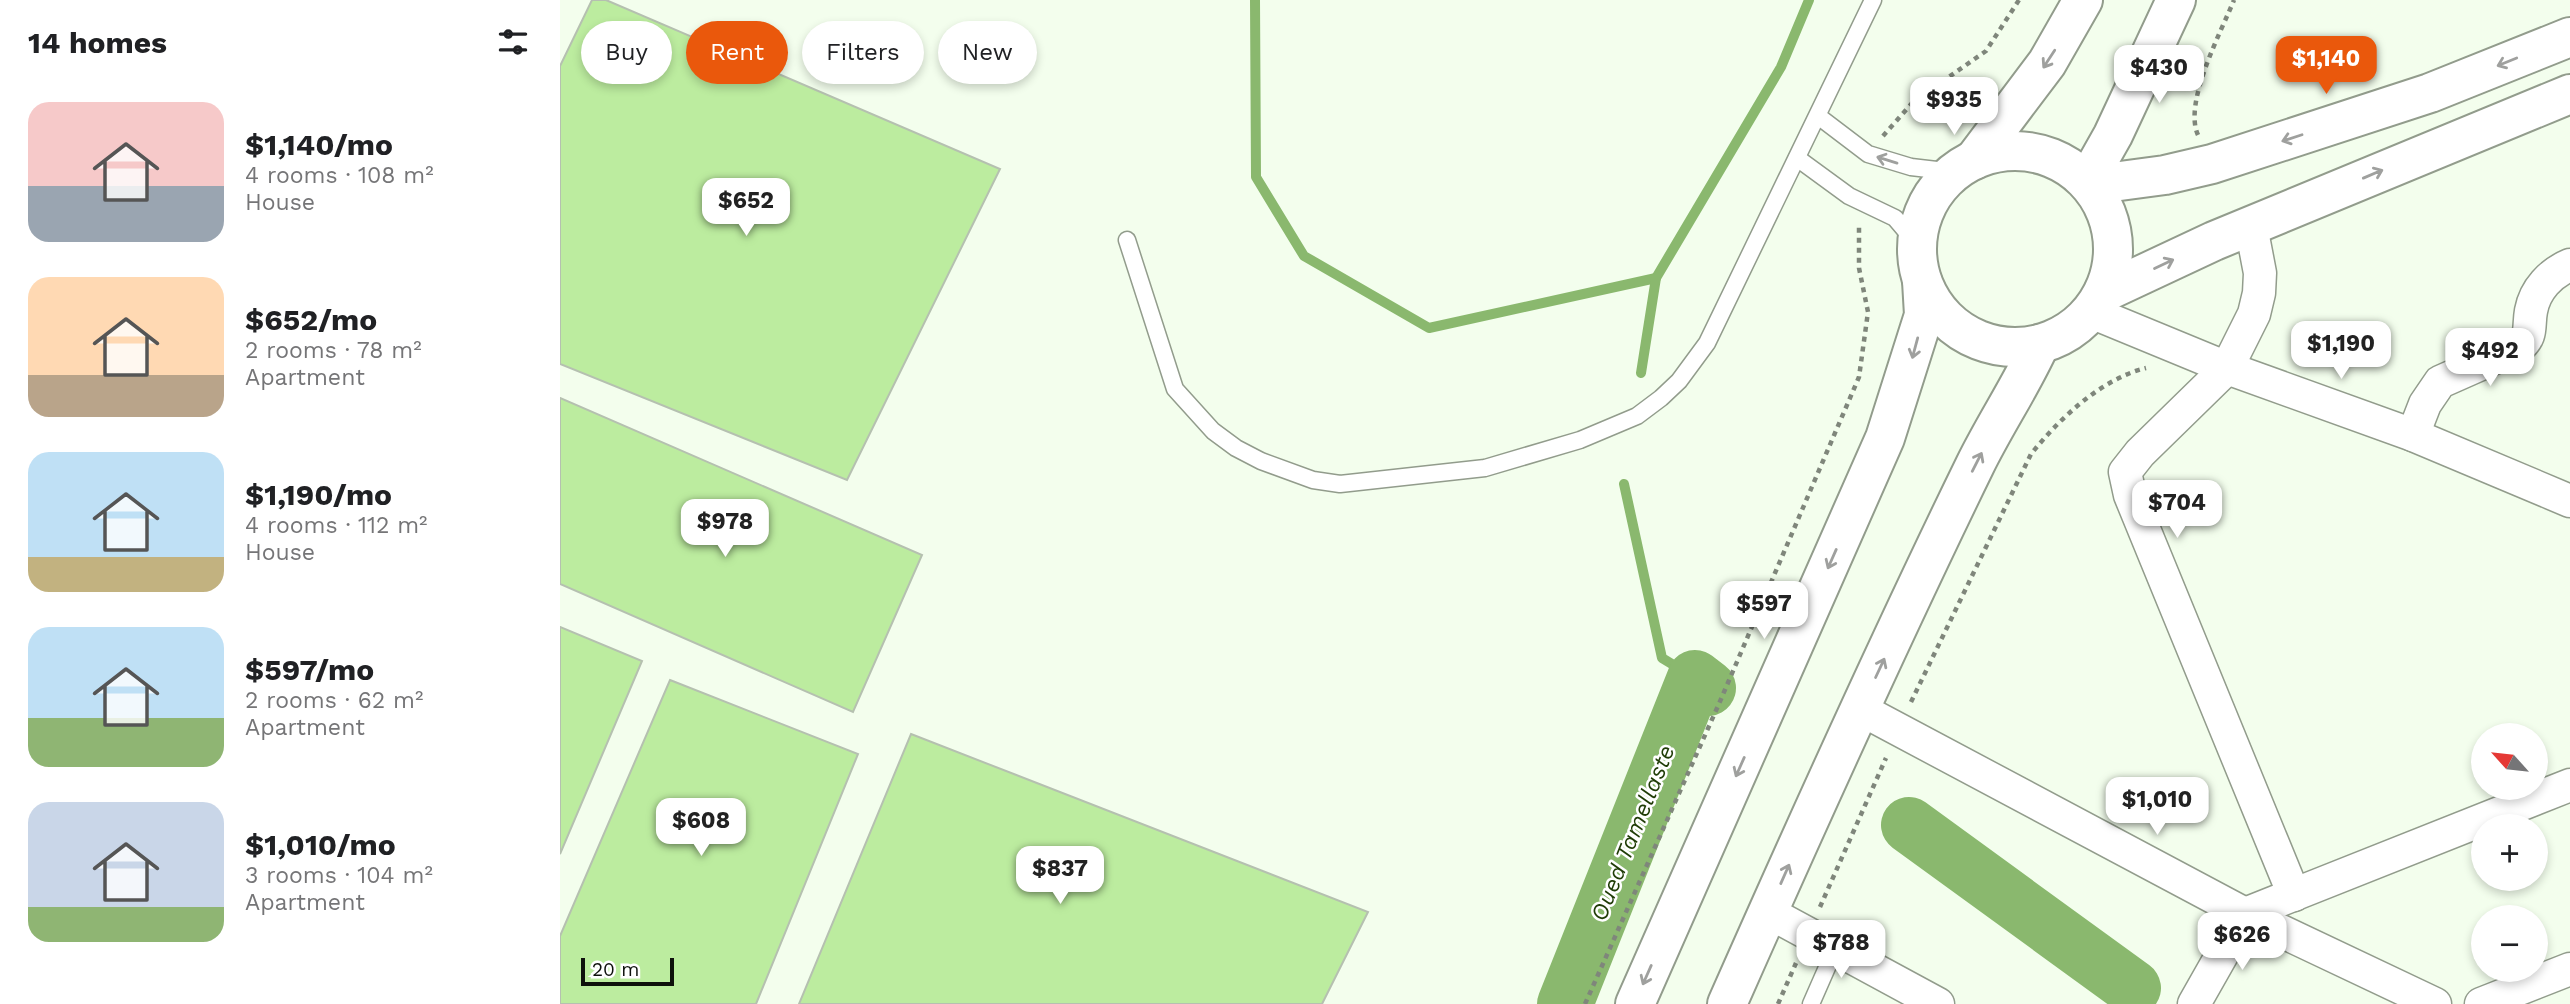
<!DOCTYPE html>
<html lang="en">
<head>
<meta charset="utf-8">
<style>
	:root { --surface:#fff; --page:#f2f2f2; --text:#202124; --muted:#757577; --accent:#ea580c }
	body { margin:0; font-family:"Work Sans",sans-serif; background:var(--page); color:var(--text); height:100vh; display:flex; flex-direction:column; font-size:26px; white-space:nowrap }
	* { box-sizing:border-box; margin:0 }
	p { font-size:23px; color:var(--muted) }
	.icon { flex:none; width:38px; height:38px; fill:none; stroke:currentColor; stroke-width:2; stroke-linecap:round; stroke-linejoin:round }
	.map { position:relative; flex:1; overflow:hidden }
	.sheet { display:flex; flex-direction:column; background:var(--surface); width:560px }
	.sheet>* { flex:none }
	.guide { position:absolute; left:21px; top:21px; width:665px; height:63px; display:flex; gap:14px }
	.needle { width:46px; rotate:297deg }
	.buttons { position:absolute; left:1911px; top:723px; display:grid; gap:14px }
	.buttons a { display:grid; place-items:center; width:77px; height:77px; border-radius:50%; background:var(--surface); box-shadow:0 4px 10px #0003; font-size:35px }
	.scale { position:absolute; left:21px; bottom:18px; width:93px; box-sizing:border-box; padding-left:7px; border:4px solid #0e110c; border-top:0; font-size:19px; line-height:24px; white-space:nowrap; color:#0e110c; -webkit-text-stroke:5px #fff; paint-order:stroke }
	.price { position:absolute; translate:-50% -60px; padding:0 16px; border-radius:14px; background:#fff; color:#222; font-size:23px; line-height:46px; filter:drop-shadow(0 2px 4px #0008) }
	.price::after { content:''; position:absolute; left:50%; top:42px; width:21px; height:16px; margin-left:-10px; background:inherit; clip-path:polygon(0 0,100% 0,50% 100%) }
	.price.active { background:var(--accent); color:#fff }
	ul { padding:0; list-style:none }
	li { display:flex; align-items:center; gap:21px; height:175px; padding:0 28px }
	li span { display:grid; place-items:center; flex:none; width:196px; height:140px; border-radius:21px; color:#555 }
	li>.icon { margin-inline-start:auto }
	span .icon { width:84px; height:84px; fill:#fffc; stroke-width:1 }
	li b { font-size:30px }
	h2 { display:flex; justify-content:space-between; align-items:center; height:84px; padding:0 28px; font-size:30px }
	.pill { padding:0 24px; border-radius:32px; background:var(--surface); box-shadow:0 4px 10px #0003; font-size:24px; line-height:63px }
	.pill.active { background:var(--accent); color:#fff }
	main { display:flex; flex:1; min-height:0 }
	.map>svg:first-child { display:block }
	.lines { fill:none; stroke-linecap:round; stroke-linejoin:round }
	.stream { stroke:#8ab86e; stroke-width:10 }
	.river { stroke:#8ab86e; stroke-width:56 }
	.building { fill:#bcec9f; stroke:#b5c0b0; stroke-width:2 }
	.lane-casing { stroke:#929c8c; stroke-width:19 }
	.street-casing { stroke:#929c8c; stroke-width:35 }
	.secondary-casing { stroke:#929c8c; stroke-width:42 }
	.path { stroke:#7f867b; stroke-width:4.5; stroke-dasharray:5 5; stroke-linecap:butt }
	.lane { stroke:#fff; stroke-width:16 }
	.street { stroke:#fff; stroke-width:32 }
	.secondary { stroke:#fff; stroke-width:38 }
	.oneway { stroke:#9fa09e }
	.labels { text-anchor:middle; dominant-baseline:central; stroke-width:5; stroke-linejoin:round; paint-order:stroke }
	.water-label { font-size:23px; font-style:italic; fill:#1f3c06; stroke:#fff }
</style>
</head>
<body>
<main>
<section class="sheet">
<h2>14 homes<svg class="icon" aria-label="filters" viewBox="0 0 24 24"><path d="M4 7h16M4 17h16"/><circle cx="9" cy="7" r="2"/><circle cx="15" cy="17" r="2"/></svg></h2>
<ul>
<li><span style="background:linear-gradient(#f6c9c9 60%,#9aa5b1 0)"><svg class="icon" aria-label="home" viewBox="0 0 24 24"><path d="M3 11l9-7 9 7M6 9v11h12V9"/></svg></span><div><b>$1,140/mo</b><p>4 rooms · 108 m²</p><p>House</p></div></li>
<li><span style="background:linear-gradient(#ffd9b3 70%,#b9a48a 0)"><svg class="icon" aria-label="home" viewBox="0 0 24 24"><path d="M3 11l9-7 9 7M6 9v11h12V9"/></svg></span><div><b>$652/mo</b><p>2 rooms · 78 m²</p><p>Apartment</p></div></li>
<li><span style="background:linear-gradient(#bfe0f5 75%,#c2b280 0)"><svg class="icon" aria-label="home" viewBox="0 0 24 24"><path d="M3 11l9-7 9 7M6 9v11h12V9"/></svg></span><div><b>$1,190/mo</b><p>4 rooms · 112 m²</p><p>House</p></div></li>
<li><span style="background:linear-gradient(#bfe0f5 65%,#8fb573 0)"><svg class="icon" aria-label="home" viewBox="0 0 24 24"><path d="M3 11l9-7 9 7M6 9v11h12V9"/></svg></span><div><b>$597/mo</b><p>2 rooms · 62 m²</p><p>Apartment</p></div></li>
<li><span style="background:linear-gradient(#c9d6e8 75%,#8fb573 0)"><svg class="icon" aria-label="home" viewBox="0 0 24 24"><path d="M3 11l9-7 9 7M6 9v11h12V9"/></svg></span><div><b>$1,010/mo</b><p>3 rooms · 104 m²</p><p>Apartment</p></div></li>
</ul>
</section>
<div class="map">
<svg width="2010" height="1004" viewBox="0 0 2010 1004">
	<rect width="100%" height="100%" fill="#f3feed"/>
	<g class="lines">
		<g class="stream">
			<polyline points="695,0 696,177 744,256 869,328 1096,278"/>
			<polyline points="1081,373 1096,278 1221,67 1249,0"/>
			<polyline points="1064,484 1102,658 1135,678"/>
		</g>
		<g class="river">
			<polyline points="1349,825 1573,988"/>
			<polyline points="1005,1004 1135,678 1148,688"/>
		</g>
	</g>
	<g class="building">
		<polygon points="32,0 46,0 440,169 287,480 0,364 0,66"/>
		<polygon points="0,398 362,555 293,712 0,584"/>
		<polygon points="0,627 82,661 0,854"/>
		<polygon points="110,680 298,754 196,1004 0,1004 0,936"/>
		<polygon points="351,734 808,912 762,1004 239,1004"/>
	</g>
	<g class="lines">
		<g class="lane-casing">
			<g id="lane">
				<polyline points="1258,116 1308,154 1351,167 1394,172"/>
				<polyline points="1237,158 1289,196 1335,218 1357,244"/>
				<polyline points="567,240 615,389 653,431 676,448 701,461 753,480 780,484 925,468 1020,440 1077,416 1101,398 1119,381 1147,343 1313,0"/>
				<polyline points="1251,1004 1276,947"/>
			</g>
		</g>
		<g class="street-casing">
			<g id="street">
				<polyline points="1691,226 1700,273 1699,293 1694,314 1667,368 1580,453 1565,472 1570,495 1734,895"/>
				<polyline points="1531,312 1667,368 1853,435 2010,501"/>
				<path d="M1853,435L1865,404L1880,382L1959,347C1973,335 1968,327 1971,311C1975,289 1991,273 2010,265"/>
				<polyline points="1300,709 1685,914 1875,1004"/>
				<polyline points="1208,912 1378,1004"/>
				<polyline points="1634,1004 1685,914 2010,785"/>
				<polyline points="1921,1004 2010,969"/>
			</g>
		</g>
		<g class="secondary-casing">
			<g id="secondary">
				<circle cx="1455" cy="249" r="98"/>
				<polyline points="1414,160 1487,63 1523,0"/>
				<polyline points="1527,181 1553,135 1616,0"/>
				<polyline points="1530,185 1605,175 1652,164 1870,93 2010,37"/>
				<polyline points="1543,293 1654,241 2010,94"/>
				<polyline points="1075,1004 1325,438 1364,315 1362,281"/>
				<path d="M1167,1004C1247,823 1328,643 1415,465C1435,424 1461,386 1480,344"/>
			</g>
		</g>
		<g class="path">
			<path d="M1638,135C1623,103 1661,32 1674,0"/>
			<polyline points="1323,136 1353,102 1426,51 1459,0"/>
			<path d="M1351,702L1471,454C1500,418 1541,379 1586,368"/>
			<polyline points="1260,907 1326,758"/>
			<polyline points="1025,1004 1158,706 1299,377 1308,312 1299,268 1299,227"/>
			<polyline points="1218,1004 1236,963"/>
		</g>
		<use href="#lane" class="lane"/>
		<use href="#street" class="street"/>
		<use href="#secondary" class="secondary"/>
	</g>
	<defs><path id="oneway-shaft" d="M-6 0H5M1.5-3L5.5 0L1.5 3" fill="none" stroke-width="1.6" stroke-linecap="round" stroke-linejoin="round" transform="scale(1.75)"/></defs>
	<g class="oneway">
		<use href="#oneway-shaft" transform="translate(1489 59) rotate(123)"/>
		<use href="#oneway-shaft" transform="translate(1947 62) rotate(158)"/>
		<use href="#oneway-shaft" transform="translate(1732 138) rotate(162)"/>
		<use href="#oneway-shaft" transform="translate(1327 160) rotate(-163)"/>
		<use href="#oneway-shaft" transform="translate(1813 174) rotate(-23)"/>
		<use href="#oneway-shaft" transform="translate(1604 264) rotate(-25)"/>
		<use href="#oneway-shaft" transform="translate(1355 348) rotate(105)"/>
		<use href="#oneway-shaft" transform="translate(1417 462) rotate(-63)"/>
		<use href="#oneway-shaft" transform="translate(1272 559) rotate(114)"/>
		<use href="#oneway-shaft" transform="translate(1320 668) rotate(-65)"/>
		<use href="#oneway-shaft" transform="translate(1180 767) rotate(114)"/>
		<use href="#oneway-shaft" transform="translate(1225 874) rotate(-66)"/>
		<use href="#oneway-shaft" transform="translate(1087 975) rotate(114)"/>
	</g>
	<g class="labels">
		<g class="water-label">
			<text transform="translate(1073 833) rotate(-68)">Oued Tamellaste</text>
		</g>
	</g>
</svg>
<div class="buttons">
<a><svg class="needle" viewBox="-14 -14 28 28"><path d="M0-13l5 13h-10z" fill="#e53935"/><path d="M0 13l5-13h-10z" fill="#757577"/></svg></a>
<a>+</a>
<a>−</a>
</div>
<div class="scale">20 m</div>
<b class="price active" style="left:1766px;top:96px">$1,140</b>
<b class="price" style="left:1599px;top:105px">$430</b>
<b class="price" style="left:1394px;top:137px">$935</b>
<b class="price" style="left:186px;top:238px">$652</b>
<b class="price" style="left:1781px;top:381px">$1,190</b>
<b class="price" style="left:1930px;top:388px">$492</b>
<b class="price" style="left:1617px;top:540px">$704</b>
<b class="price" style="left:165px;top:559px">$978</b>
<b class="price" style="left:1204px;top:641px">$597</b>
<b class="price" style="left:1597px;top:837px">$1,010</b>
<b class="price" style="left:141px;top:858px">$608</b>
<b class="price" style="left:500px;top:906px">$837</b>
<b class="price" style="left:1682px;top:972px">$626</b>
<b class="price" style="left:1281px;top:980px">$788</b>
<div class="guide">
<a class="pill">Buy</a>
<a class="pill active">Rent</a>
<a class="pill">Filters</a>
<a class="pill">New</a>
</div>
</div>
</main>
</body>
</html>
